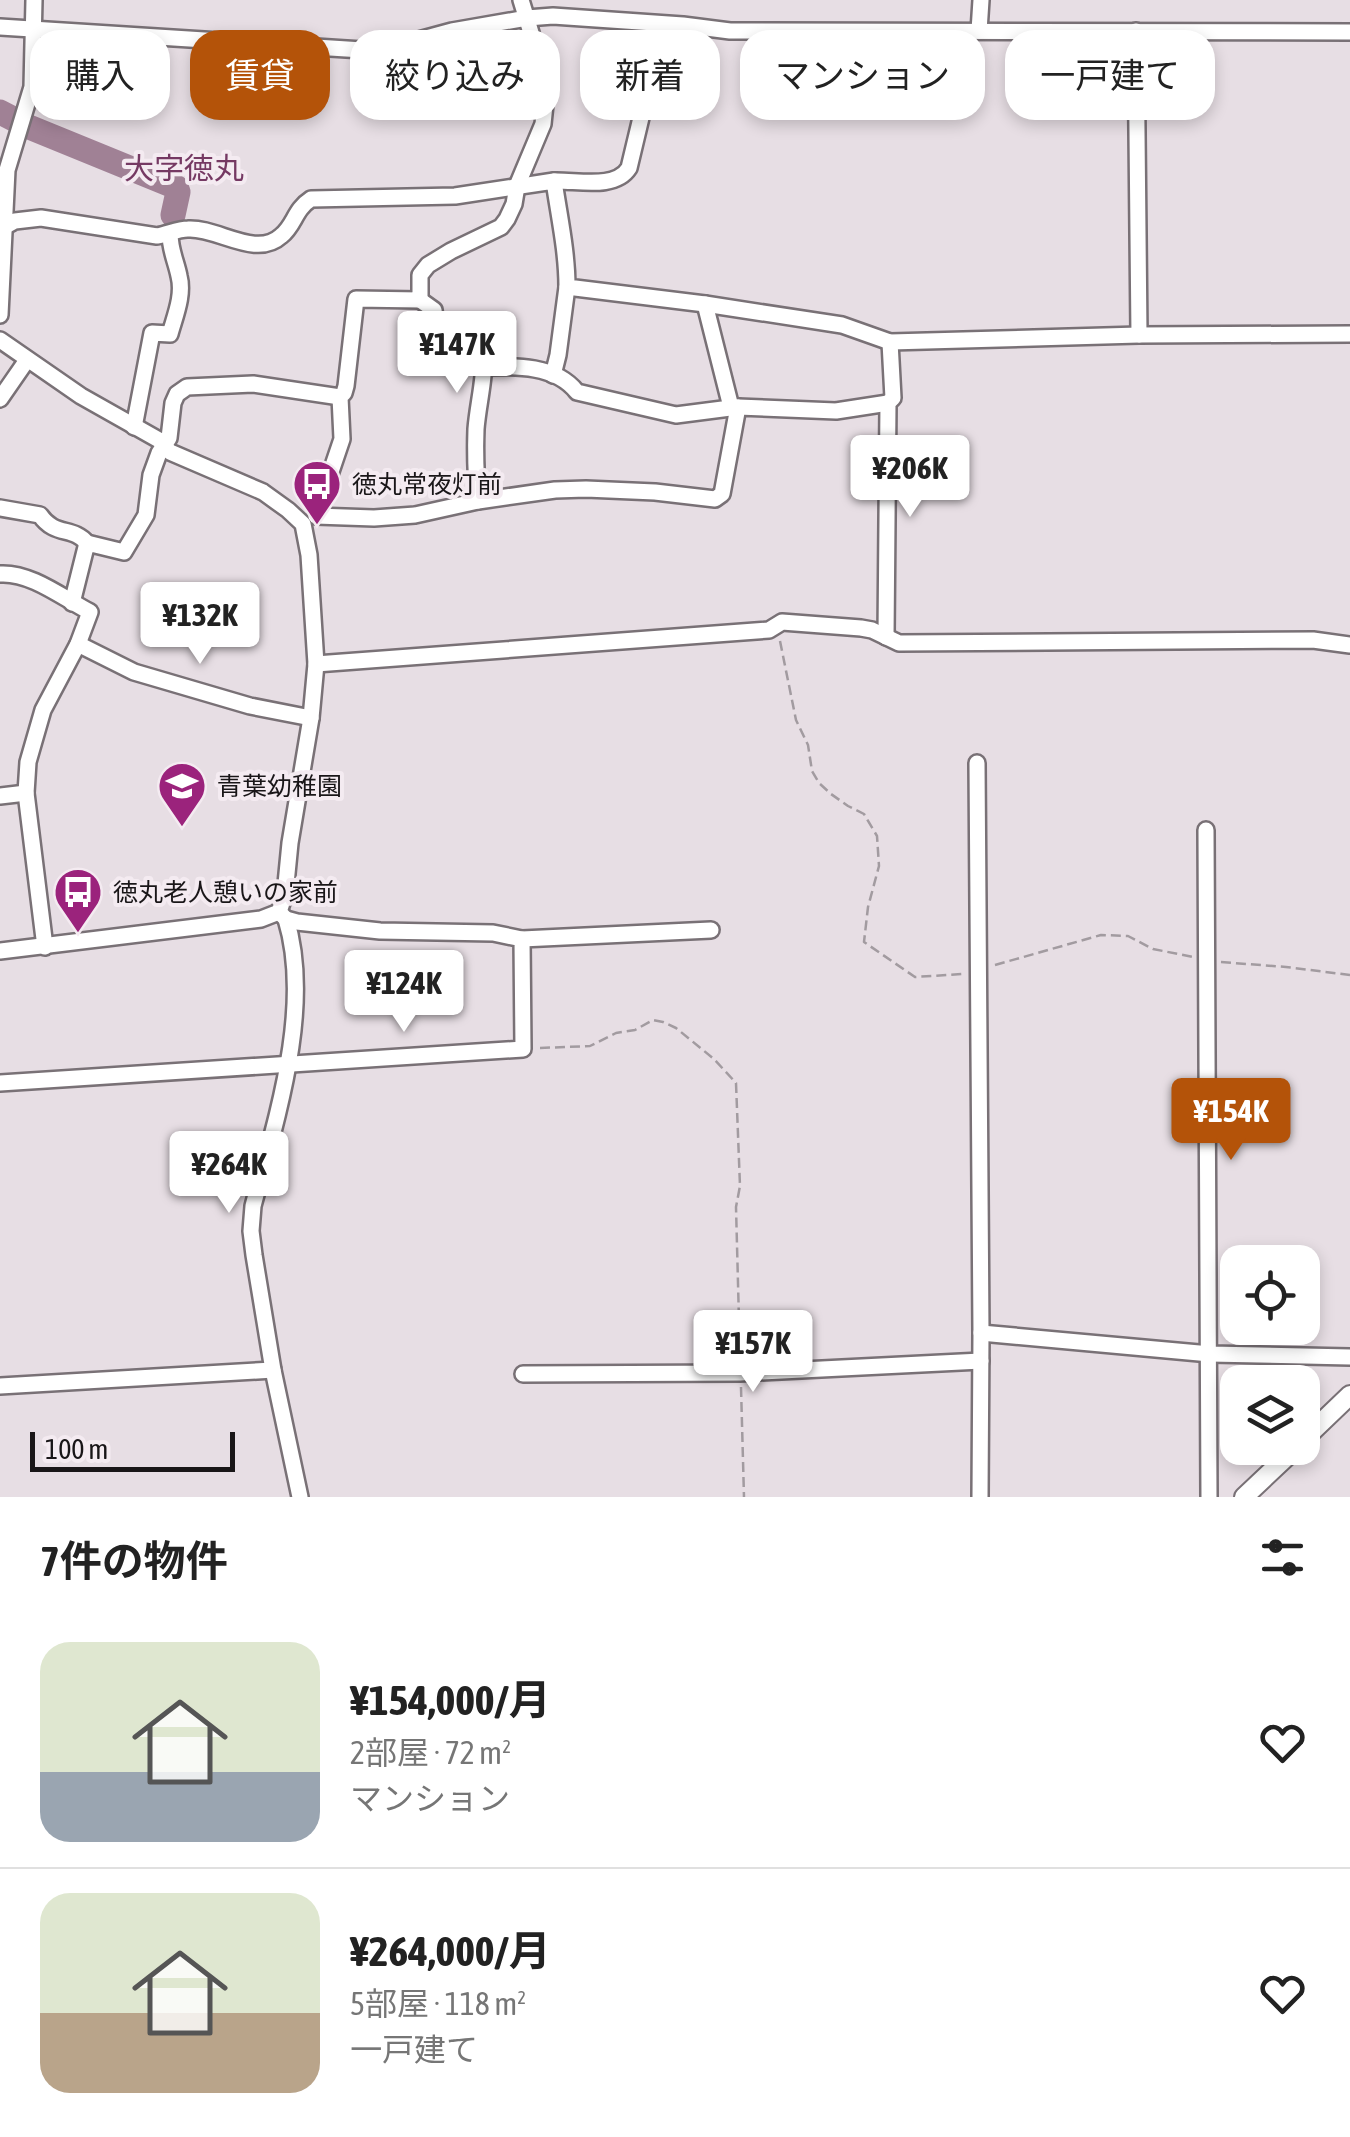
<!DOCTYPE html>
<html lang="ja">
<head>
<meta charset="utf-8">
<style>
	:root { --surface:#fff; --page:#f6f6f6; --text:#222; --muted:#767676; --line:#e0e0e0; --accent:#b45309 }
	body { margin:0; font-family:"Asap Condensed","Noto Sans JP",sans-serif; background:var(--page); color:var(--text); height:100vh; display:flex; flex-direction:column; font-size:38px; white-space:nowrap }
	* { box-sizing:border-box; margin:0 }
	p { font-size:32px; color:var(--muted) }
	.icon { flex:none; width:55px; height:55px; fill:none; stroke:currentColor; stroke-width:2; stroke-linecap:round; stroke-linejoin:round }
	.map { position:relative; height:1497px; overflow:hidden }
	.sheet { display:flex; flex-direction:column; background:var(--surface); flex:1 }
	.sheet>* { flex:none }
	.top-card { position:absolute; left:30px; top:30px; width:1290px; height:90px; display:flex; gap:20px }
	.fabs { position:absolute; left:1220px; top:1245px; display:grid; gap:20px }
	.fabs a { display:grid; place-items:center; width:100px; height:100px; border-radius:20px; background:var(--surface); box-shadow:0 5px 15px #0003; font-size:50px }
	.scale { position:absolute; left:30px; bottom:25px; width:205px; box-sizing:border-box; padding-left:10px; border:5px solid #191618; border-top:0; font-size:28px; line-height:35px; white-space:nowrap; color:#191618; -webkit-text-stroke:8px #f4ebf1; paint-order:stroke }
	.price { position:absolute; translate:-50% -85px; padding:0 22px; border-radius:10px; background:#fff; color:#222; font-size:32px; line-height:65px; filter:drop-shadow(0 2px 5px #0008) }
	.price::after { content:''; position:absolute; left:50%; top:60px; width:30px; height:22px; margin-left:-15px; background:inherit; clip-path:polygon(0 0,100% 0,50% 100%) }
	.price.current { background:var(--accent); color:#fff }
	ul { padding:0; list-style:none }
	li { display:flex; align-items:center; gap:30px; height:250px; padding:0 40px }
	li+li { border-top:2px solid var(--line) }
	li span { display:grid; place-items:center; flex:none; width:280px; height:200px; border-radius:30px; color:#555 }
	li>.icon { margin-inline-start:auto }
	span .icon { width:120px; height:120px; fill:#fffc; stroke-width:1 }
	li b { font-size:42px }
	h2 { display:flex; justify-content:space-between; align-items:center; height:120px; padding:0 40px; font-size:42px }
	.tag { padding:0 35px; border-radius:30px; background:var(--surface); box-shadow:0 5px 15px #0003; font-size:35px; line-height:90px }
	.tag.current { background:var(--accent); color:#fff }
	.map>svg:first-child { display:block }
	.lines { fill:none; stroke-linecap:round; stroke-linejoin:round }
	.river { stroke:#a08195; stroke-width:25 }
	.minor-casing { stroke:#797176; stroke-width:20 }
	.major-casing { stroke:#797176; stroke-width:22 }
	.path { stroke:#a29ba0; stroke-width:2.5; stroke-dasharray:10 5; stroke-linecap:butt }
	.minor { stroke:#fff; stroke-width:15 }
	.major { stroke:#fff; stroke-width:18 }
	.labels { text-anchor:middle; dominant-baseline:central; stroke-width:8; stroke-linejoin:round; paint-order:stroke }
	.poi-label { font-size:25px; fill:#191618; stroke:#f4ebf1; text-anchor:start }
	.quarter-label { font-size:30px; fill:#753963; stroke:#f4ebf1 }
</style>
</head>
<body>
<div class="map">
<svg width="1350" height="1497" viewBox="0 0 1350 1497">
	<rect width="100%" height="100%" fill="#e7dee4"/>
	<g class="lines">
		<polyline class="river" points="0,112 29,127 176,187 178,192 173,215"/>
		<g class="minor-casing">
			<g id="minor">
				<polyline points="521,0 547,85 543,124 517,186 514,204 507,219 501,227 451,251 428,265 420,275 420,300 356,299 346,386 344,393 340,397 342,439 316,516 374,518 415,515 478,501 555,490 586,489 655,492 715,499 722,494 738,407 836,411 888,403"/>
				<polyline points="0,27 378,51 452,31 527,18 553,16 683,25 730,31 1350,32"/>
				<polyline points="979,31 981,0"/>
				<polyline points="1136,31 1139,335"/>
				<path d="M554,181C577,180 615,190 629,168L645,101L682,43L690,34L703,29"/>
				<path d="M4,227L15,221L41,218L157,236C168,234 178,229 188,229C217,227 256,259 281,236C295,225 294,210 311,199L455,196L554,181C559,216 567,251 567,287L705,304L842,325L890,342L1139,335L1350,334"/>
				<path d="M420,300L434,310L436,326L440,331C458,335 459,328 467,347L483,350C486,376 478,403 476,429C475,453 476,477 478,501"/>
				<polyline points="705,304 731,407"/>
				<polyline points="0,315 7,170 32,87 34,0"/>
				<polyline points="0,340 81,396 159,440 170,452 263,492 288,510 303,524 309,555 316,664 311,718 290,843 285,894 279,912 261,919 0,951"/>
				<path d="M484,367C516,366 556,365 577,392L676,415L738,407"/>
				<polyline points="553,375 558,355 567,287"/>
				<polyline points="0,399 27,360"/>
				<path d="M134,427L152,333L170,334C175,316 184,295 179,276C176,261 170,250 170,234"/>
				<path d="M0,508L40,515C55,537 73,526 87,543"/>
				<path d="M0,574C31,572 63,598 90,612L78,644L43,710L28,762L26,793L45,947"/>
				<polyline points="72,603 87,543 124,552 146,515 151,475 159,453 169,438 173,403 177,394 187,387 253,384 340,397"/>
				<polyline points="886,637 888,403 893,398 890,342"/>
				<polyline points="78,644 134,672 250,706 311,718"/>
				<polyline points="316,664 769,630 782,622 861,628 872,630 899,643 1313,640 1350,645"/>
				<polyline points="977,763 981,1333 980,1497"/>
				<polyline points="0,796 26,793"/>
				<polyline points="1206,830 1209,1497"/>
				<path d="M286,919C313,1007 276,1120 253,1206L251,1231L254,1255L273,1370L300,1497"/>
				<polyline points="522,939 711,930"/>
				<polyline points="0,1083 523,1049 522,939 493,933 380,931 297,922 286,919 279,912"/>
				<polyline points="981,1333 1210,1354 1350,1357"/>
				<polyline points="523,1374 740,1373 981,1361"/>
				<polyline points="0,1386 273,1370"/>
			</g>
		</g>
		<g class="major-casing">
			<g id="major">
				<polyline points="1302,1441 1350,1395"/>
				<polyline points="1244,1497 1296,1448"/>
			</g>
		</g>
		<g class="path">
			<polyline points="780,641 796,720 808,745 812,771 819,783 831,794 848,806 864,814 877,836 879,866 868,907 864,942 915,977 963,974"/>
			<polyline points="1221,962 1286,967 1350,975"/>
			<polyline points="995,965 1101,935 1128,936 1153,949 1193,957"/>
			<polyline points="540,1048 590,1046 616,1033 635,1030 653,1020 663,1022 676,1028 714,1059 736,1083 740,1186 736,1207 740,1359"/>
			<polyline points="741,1387 744,1497"/>
		</g>
		<use href="#minor" class="minor"/>
		<use href="#major" class="major"/>
	</g>
	<defs>
		<g id="bus-pin" transform="scale(2.5)"><path d="M0 17L-7.5 6A9.5 9.5 0 1 1 7.5 6Z" fill="#9b237c" stroke="#f4ebf1"/><path d="M-5-6H5V4H4V6H2V4H-2V6H-4V4H-5ZM-3.5-4V0h7V-4ZM-3.5 1.2v1.5H-2V1.2ZM2 1.2v1.5H3.5V1.2Z" fill="#fff"/></g>
		<g id="school-pin" transform="scale(2.5)"><path d="M0 17L-7.5 6A9.5 9.5 0 1 1 7.5 6Z" fill="#9b237c" stroke="#f4ebf1"/><path d="M0-5L7-2L0 1L-7-2ZM-4 1L0 2.5L4 1V4Q0 6-4 4Z" fill="#fff"/></g>
	</defs>
	<g fill-rule="evenodd">
		<use href="#bus-pin" x="317" y="484"/>
		<use href="#school-pin" x="182" y="786"/>
		<use href="#bus-pin" x="78" y="892"/>
	</g>
	<g class="labels">
		<g class="poi-label">
			<text x="352" y="484">徳丸常夜灯前</text>
			<text x="217" y="786">青葉幼稚園</text>
			<text x="113" y="892">徳丸老人憩いの家前</text>
		</g>
		<g class="quarter-label">
			<text x="184" y="168">大字徳丸</text>
		</g>
	</g>
</svg>
<div class="fabs">
<a><svg class="icon" aria-label="locate" viewBox="0 0 24 24"><circle cx="12" cy="12" r="6"/><path d="M12 2v4M12 18v4M2 12h4M18 12h4"/></svg></a>
<a><svg class="icon" aria-label="layers" viewBox="0 0 24 24"><path d="M12 4l9 5-9 5-9-5zM3 14l9 5 9-5"/></svg></a>
</div>
<div class="scale">100 m</div>
<b class="price" style="left:457px;top:396px">¥147K</b>
<b class="price" style="left:910px;top:520px">¥206K</b>
<b class="price" style="left:200px;top:667px">¥132K</b>
<b class="price" style="left:404px;top:1035px">¥124K</b>
<b class="price current" style="left:1231px;top:1163px">¥154K</b>
<b class="price" style="left:229px;top:1216px">¥264K</b>
<b class="price" style="left:753px;top:1395px">¥157K</b>
<div class="top-card">
<a class="tag">購入</a>
<a class="tag current">賃貸</a>
<a class="tag">絞り込み</a>
<a class="tag">新着</a>
<a class="tag">マンション</a>
<a class="tag">一戸建て</a>
</div>
</div>
<section class="sheet">
<h2>7件の物件<svg class="icon" aria-label="filters" viewBox="0 0 24 24"><path d="M4 7h16M4 17h16"/><circle cx="9" cy="7" r="2"/><circle cx="15" cy="17" r="2"/></svg></h2>
<ul>
<li><span style="background:linear-gradient(#dfe7d0 65%,#9aa5b1 0)"><svg class="icon" aria-label="home" viewBox="0 0 24 24"><path d="M3 11l9-7 9 7M6 9v11h12V9"/></svg></span><div><b>¥154,000/月</b><p>2部屋 · 72 m²</p><p>マンション</p></div><svg class="icon" aria-label="heart" viewBox="0 0 24 24"><path d="M12 20l-8-8c-3-5 5-10 8-4 3-6 11-1 8 4z"/></svg></li>
<li><span style="background:linear-gradient(#dfe7d0 60%,#b9a48a 0)"><svg class="icon" aria-label="home" viewBox="0 0 24 24"><path d="M3 11l9-7 9 7M6 9v11h12V9"/></svg></span><div><b>¥264,000/月</b><p>5部屋 · 118 m²</p><p>一戸建て</p></div><svg class="icon" aria-label="heart" viewBox="0 0 24 24"><path d="M12 20l-8-8c-3-5 5-10 8-4 3-6 11-1 8 4z"/></svg></li>
</ul>
</section>
</body>
</html>
